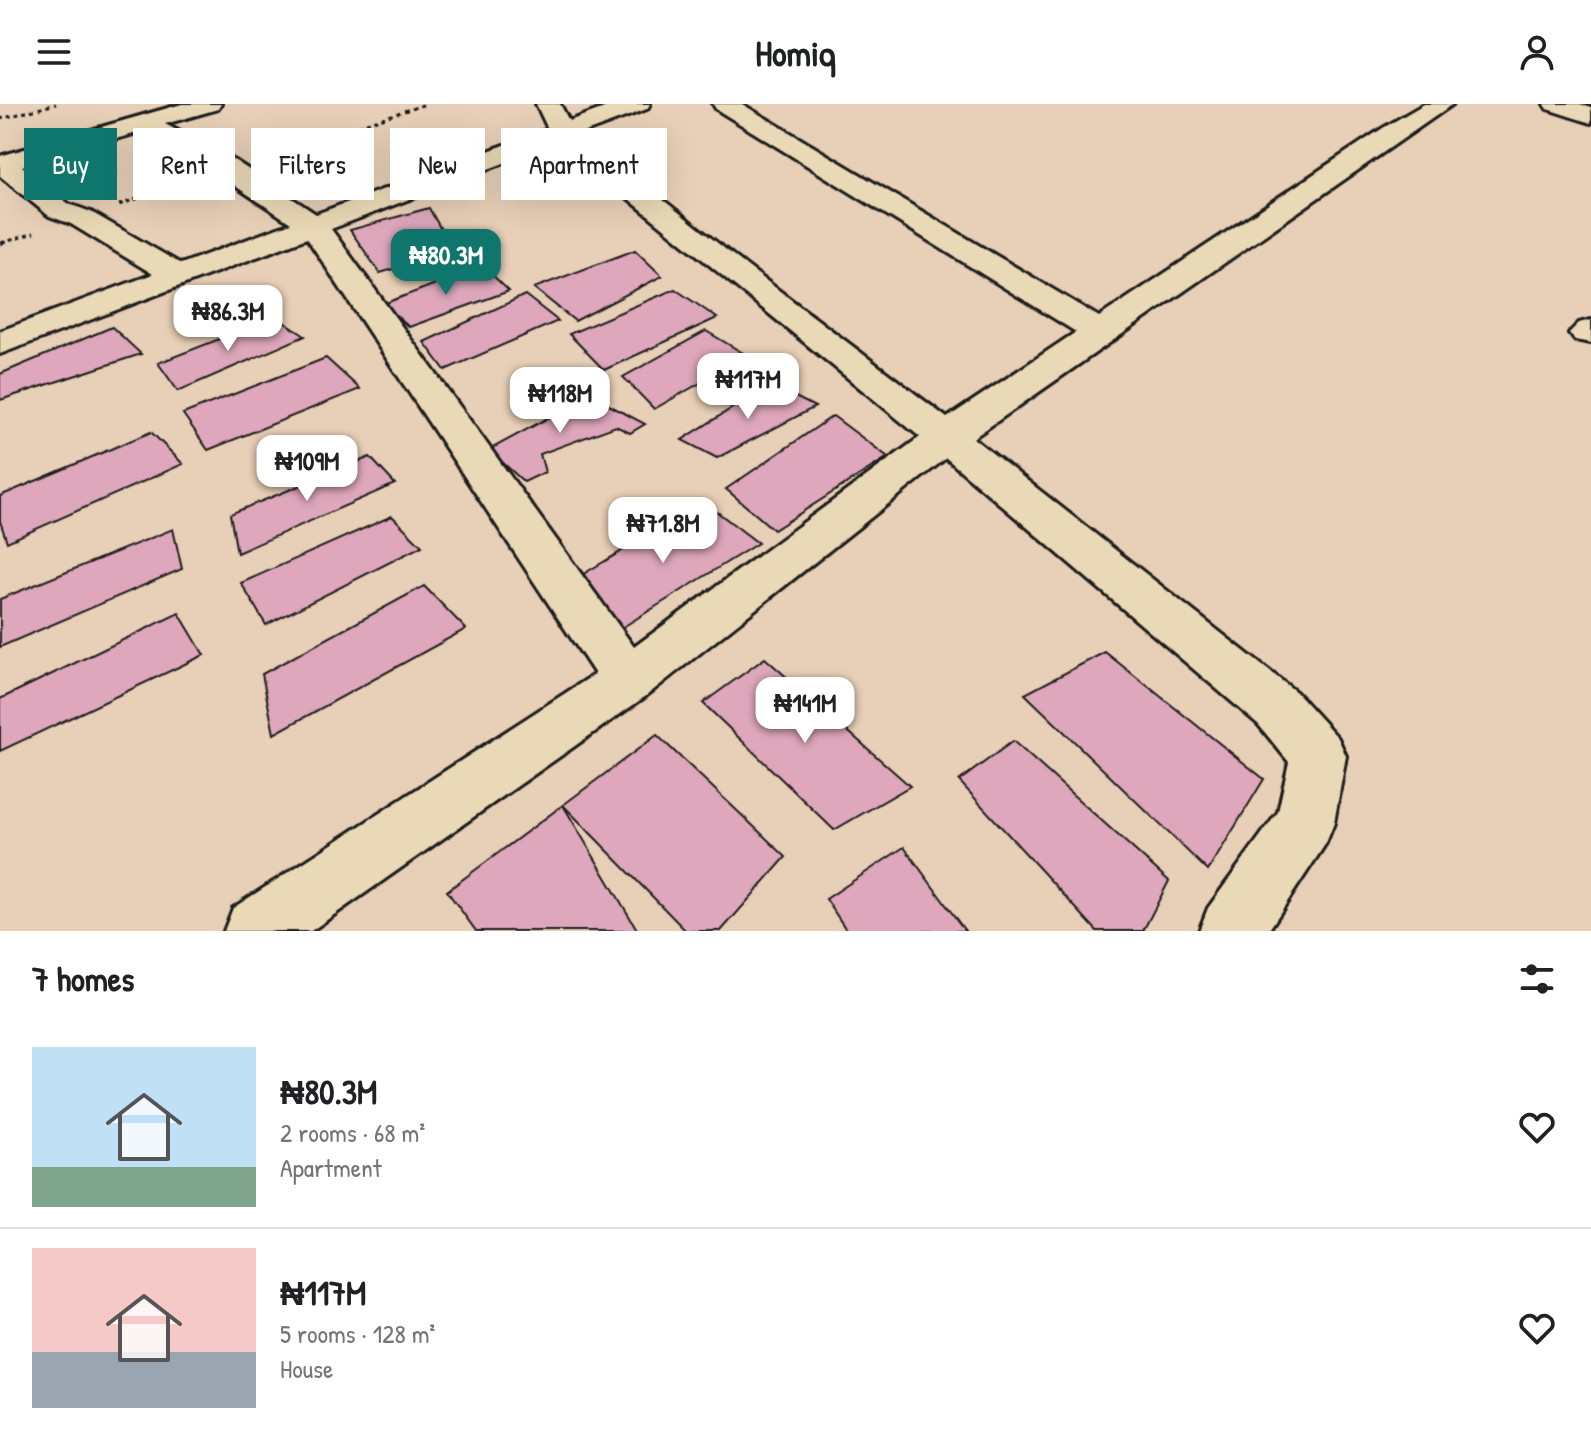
<!DOCTYPE html>
<html lang="en">
<head>
<meta charset="utf-8">
<style>
	:root { --surface:#fff; --page:#f6f6f6; --text:#202124; --muted:#757577; --line:#e0e0e0; --accent:#0f766e }
	body { margin:0; font-family:"Patrick Hand",sans-serif; background:var(--page); color:var(--text); height:100vh; display:flex; flex-direction:column; font-size:30px; white-space:nowrap }
	* { box-sizing:border-box; margin:0 }
	p { font-size:26px; color:var(--muted) }
	.icon { flex:none; width:44px; height:44px; fill:none; stroke:currentColor; stroke-width:2; stroke-linecap:round; stroke-linejoin:round }
	.map { position:relative; height:827px; overflow:hidden }
	.sheet { display:flex; flex-direction:column; background:var(--surface); flex:1 }
	.sheet>* { flex:none }
	.top-card { position:absolute; left:24px; top:24px; width:800px; height:72px; display:flex; gap:16px }
	.price { position:absolute; translate:-50% -68px; padding:0 18px; border-radius:16px; background:#fff; color:#222; font-size:26px; line-height:52px; filter:drop-shadow(0 2px 4px #0008) }
	.price::after { content:''; position:absolute; left:50%; top:48px; width:24px; height:18px; margin-left:-12px; background:inherit; clip-path:polygon(0 0,100% 0,50% 100%) }
	.price.current { background:var(--accent); color:#fff }
	ul { padding:0; list-style:none }
	li { display:flex; align-items:center; gap:24px; height:200px; padding:0 32px }
	li+li { border-top:2px solid var(--line) }
	li span { display:grid; place-items:center; flex:none; width:224px; height:160px; border-radius:0px; color:#555 }
	li>.icon { margin-inline-start:auto }
	span .icon { width:96px; height:96px; fill:#fffc; stroke-width:1 }
	li b { font-size:34px }
	h2 { display:flex; justify-content:space-between; align-items:center; height:96px; padding:0 32px; font-size:34px }
	.chip { padding:0 28px; border-radius:0px; background:var(--surface); box-shadow:0 8px 32px #0002; font-size:28px; line-height:72px }
	.chip.current { background:var(--accent); color:#fff }
	header { display:flex; justify-content:space-between; align-items:center; height:104px; padding:0 32px; background:var(--surface); font-size:36px; font-weight:700 }
	.map>svg:first-child { display:block }
	.building { fill:#dea7bb; stroke:#1c1c1c; stroke-width:2 }
	.lines { fill:none; stroke-linecap:round; stroke-linejoin:round }
	.minor-casing { stroke:#1c1c1c; stroke-width:6 }
	.path-far1 { stroke:#1c1c1c; stroke-width:3; stroke-dasharray:4 4; stroke-linecap:butt }
	.path { stroke:#1c1c1c; stroke-width:4; stroke-dasharray:5 5; stroke-linecap:butt }
	.minor { fill:#ead9b6; fill-rule:evenodd }
</style>
</head>
<body>
<header><svg class="icon" aria-label="menu" viewBox="0 0 24 24"><path d="M4 6h16M4 12h16M4 18h16"/></svg>Homiq<svg class="icon" aria-label="person" viewBox="0 0 24 24"><circle cx="12" cy="8" r="4"/><path d="M4 21q1-7 8-7t8 7"/></svg></header>
<div class="map">
<svg width="1591" height="827" viewBox="0 0 1591 827">
	<rect width="100%" height="100%" fill="#e8cfb7"/>
	<filter id="ink" filterUnits="userSpaceOnUse"><feTurbulence type="fractalNoise" baseFrequency=".0125" numOctaves="2"/><feDisplacementMap in="SourceGraphic" scale="16" xChannelSelector="R" yChannelSelector="G"/><feConvolveMatrix kernelMatrix="1 2 1 2 8 2 1 2 1" color-interpolation-filters="sRGB"/></filter>
	<g filter="url(#ink)">
		<g class="building">
			<polygon points="429,104 453,147 380,169 350,126"/>
			<polygon points="635,146 662,172 575,217 534,184"/>
			<polygon points="483,162 509,187 409,223 383,200"/>
			<polygon points="675,185 717,214 604,266 569,230"/>
			<polygon points="525,191 558,217 445,266 424,238"/>
			<polygon points="276,213 305,232 178,287 158,259"/>
			<polygon points="112,223 141,250 0,296 0,270"/>
			<polygon points="706,227 748,252 654,305 623,273"/>
			<polygon points="326,254 360,285 208,346 183,310"/>
			<polygon points="770,280 815,303 717,354 682,336"/>
			<polygon points="590,291 645,320 630,329 616,322 540,350 545,368 524,378 489,346"/>
			<polygon points="833,312 888,353 774,426 726,385"/>
			<polygon points="151,328 183,360 7,438 0,417 0,392"/>
			<polygon points="370,353 395,380 237,449 230,410"/>
			<polygon points="704,398 758,439 615,528 575,475"/>
			<polygon points="392,412 422,442 266,521 241,479"/>
			<polygon points="173,425 182,465 0,543 0,495"/>
			<polygon points="424,482 466,525 274,630 262,570"/>
			<polygon points="179,509 204,551 0,647 0,595"/>
			<polygon points="1105,548 1264,675 1208,767 1025,590"/>
			<polygon points="765,554 910,682 834,726 703,599"/>
			<polygon points="657,631 786,753 721,827 686,827 563,701"/>
			<polygon points="1013,637 1169,777 1143,827 1097,827 959,677"/>
			<polygon points="563,701 638,827 476,827 447,787"/>
			<polygon points="904,743 965,827 847,827 826,795"/>
		</g>
		<g class="lines">
			<g class="minor-casing">
				<g id="minor">
					<path d="M182,0H221L218,5L165,20L237,58L316,110L548,25L536,0H560L569,17L615,0H650L647,5L580,30L744,160L947,314L1076,228L716,5L713,0H742L1099,213L1383,24L1424,0H1453L973,334L1296,588L1338,634L1346,652L1334,719L1326,739L1268,827H1199L1208,804L1278,708L1289,658L1258,620L946,354L646,592L311,827H224L233,804L595,570L307,134L0,250V227L153,170L71,120L49,112L0,72V52ZM140,28L217,70L291,119L181,160L91,108L69,100L22,62ZM559,38L920,333L634,543L331,125Z"/>
					<polygon points="1544,0 1580,0 1591,4 1591,19 1547,5"/>
					<polygon points="1591,216 1591,239 1575,236 1569,229 1579,219"/>
				</g>
			</g>
			<g class="path-far1">
				<polyline points="0,15 56,0"/>
				<polyline points="267,51 426,0"/>
				<polyline points="119,101 185,78"/>
				<polyline points="2,139 34,129"/>
			</g>
			<polyline class="path" points="0,140 8,137"/>
			<use href="#minor" class="minor"/>
		</g>
	</g>
</svg>
<b class="price current" style="left:446px;top:193px">₦80.3M</b>
<b class="price" style="left:228px;top:249px">₦86.3M</b>
<b class="price" style="left:748px;top:317px">₦117M</b>
<b class="price" style="left:560px;top:331px">₦118M</b>
<b class="price" style="left:307px;top:399px">₦109M</b>
<b class="price" style="left:663px;top:461px">₦71.8M</b>
<b class="price" style="left:805px;top:641px">₦141M</b>
<div class="top-card">
<a class="chip current">Buy</a>
<a class="chip">Rent</a>
<a class="chip">Filters</a>
<a class="chip">New</a>
<a class="chip">Apartment</a>
</div>
</div>
<section class="sheet">
<h2>7 homes<svg class="icon" aria-label="filters" viewBox="0 0 24 24"><path d="M4 7h16M4 17h16"/><circle cx="9" cy="7" r="2"/><circle cx="15" cy="17" r="2"/></svg></h2>
<ul>
<li><span style="background:linear-gradient(#bfe0f5 75%,#7fa58c 0)"><svg class="icon" aria-label="home" viewBox="0 0 24 24"><path d="M3 11l9-7 9 7M6 9v11h12V9"/></svg></span><div><b>₦80.3M</b><p>2 rooms · 68 m²</p><p>Apartment</p></div><svg class="icon" aria-label="heart" viewBox="0 0 24 24"><path d="M12 20l-8-8c-3-5 5-10 8-4 3-6 11-1 8 4z"/></svg></li>
<li><span style="background:linear-gradient(#f6c9c9 65%,#9aa5b1 0)"><svg class="icon" aria-label="home" viewBox="0 0 24 24"><path d="M3 11l9-7 9 7M6 9v11h12V9"/></svg></span><div><b>₦117M</b><p>5 rooms · 128 m²</p><p>House</p></div><svg class="icon" aria-label="heart" viewBox="0 0 24 24"><path d="M12 20l-8-8c-3-5 5-10 8-4 3-6 11-1 8 4z"/></svg></li>
</ul>
</section>
</body>
</html>
